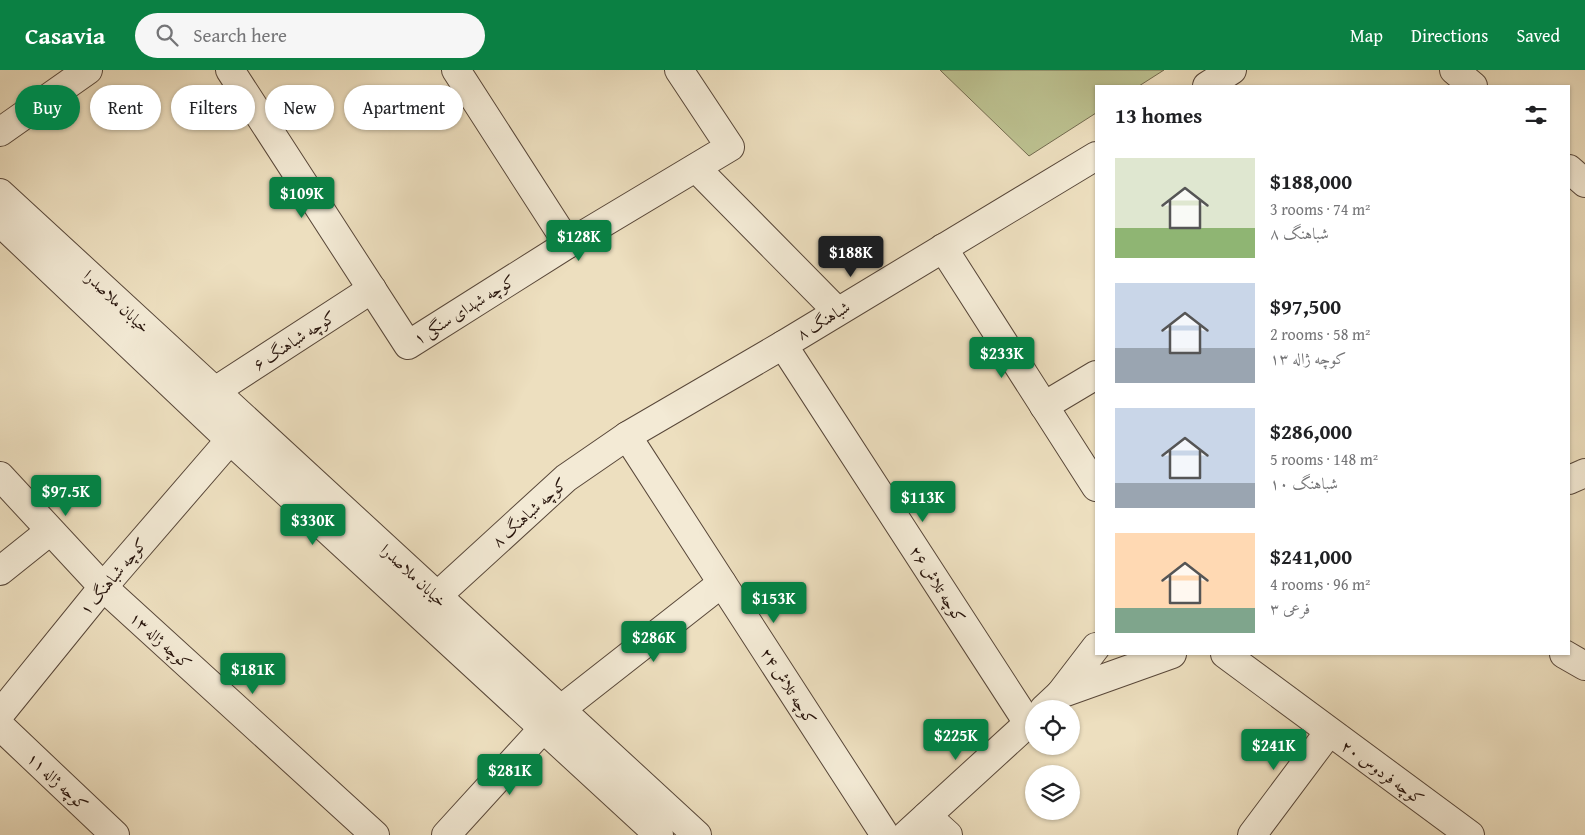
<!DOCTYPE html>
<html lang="en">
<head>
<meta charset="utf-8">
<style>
	:root { --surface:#fff; --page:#f6f6f6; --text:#202124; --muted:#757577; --accent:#0b8043 }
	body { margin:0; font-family:"Gentium Book Plus",Amiri,serif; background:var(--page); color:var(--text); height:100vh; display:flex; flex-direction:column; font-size:19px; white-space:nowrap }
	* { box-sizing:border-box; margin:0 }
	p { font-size:16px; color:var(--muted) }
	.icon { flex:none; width:28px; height:28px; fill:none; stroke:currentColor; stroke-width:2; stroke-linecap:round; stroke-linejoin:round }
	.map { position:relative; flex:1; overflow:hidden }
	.side { position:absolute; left:1095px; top:15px; width:475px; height:570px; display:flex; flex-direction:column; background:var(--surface); border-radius:0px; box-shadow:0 1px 4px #0004 }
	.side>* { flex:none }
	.banner { position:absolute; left:15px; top:15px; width:475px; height:45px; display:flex; gap:10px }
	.fabs { position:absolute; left:1025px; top:630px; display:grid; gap:10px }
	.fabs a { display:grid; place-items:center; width:55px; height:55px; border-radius:50%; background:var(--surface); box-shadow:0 1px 4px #0004; font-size:25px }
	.price { position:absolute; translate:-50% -42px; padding:0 11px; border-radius:5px; background:var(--accent); color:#fff; font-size:16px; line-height:32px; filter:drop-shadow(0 1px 2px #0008) }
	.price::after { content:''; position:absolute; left:50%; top:30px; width:15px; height:11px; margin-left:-8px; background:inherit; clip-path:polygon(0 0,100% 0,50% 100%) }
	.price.selected { background:#222; color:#fff }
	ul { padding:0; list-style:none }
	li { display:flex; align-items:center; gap:15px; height:125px; padding:0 20px }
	li span { display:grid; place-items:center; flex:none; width:140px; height:100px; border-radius:0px; color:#555 }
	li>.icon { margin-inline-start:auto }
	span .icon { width:60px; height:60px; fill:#fffc; stroke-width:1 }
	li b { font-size:21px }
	h2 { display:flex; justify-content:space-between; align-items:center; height:60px; padding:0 20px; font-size:21px }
	.chip { padding:0 18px; border-radius:22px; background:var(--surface); box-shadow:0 1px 4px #0004; font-size:18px; line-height:45px }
	.chip.selected { background:var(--accent); color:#fff }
	header { display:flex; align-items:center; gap:30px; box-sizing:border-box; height:70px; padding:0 25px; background:var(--accent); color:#fff }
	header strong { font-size:24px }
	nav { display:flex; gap:28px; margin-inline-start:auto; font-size:18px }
	.search { width:350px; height:45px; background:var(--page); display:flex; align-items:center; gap:12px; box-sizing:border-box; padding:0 18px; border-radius:28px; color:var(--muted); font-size:19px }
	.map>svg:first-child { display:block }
	.green { fill:#bcc190; stroke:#726a4e }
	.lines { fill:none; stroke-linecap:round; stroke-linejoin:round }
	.minor-casing { stroke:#584739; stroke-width:30 }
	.minor { stroke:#f3ead5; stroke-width:28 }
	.labels { text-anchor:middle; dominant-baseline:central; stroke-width:4; stroke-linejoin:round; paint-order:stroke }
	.street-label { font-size:16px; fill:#27140c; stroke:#f3ead5 }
</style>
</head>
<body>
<header>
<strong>Casavia</strong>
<div class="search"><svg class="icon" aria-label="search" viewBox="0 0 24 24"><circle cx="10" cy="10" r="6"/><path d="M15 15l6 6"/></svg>Search here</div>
<nav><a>Map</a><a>Directions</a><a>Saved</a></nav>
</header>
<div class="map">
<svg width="1585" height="765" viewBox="0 0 1585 765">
	<rect width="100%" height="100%" fill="#eddfbf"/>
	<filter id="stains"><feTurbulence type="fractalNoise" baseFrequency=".004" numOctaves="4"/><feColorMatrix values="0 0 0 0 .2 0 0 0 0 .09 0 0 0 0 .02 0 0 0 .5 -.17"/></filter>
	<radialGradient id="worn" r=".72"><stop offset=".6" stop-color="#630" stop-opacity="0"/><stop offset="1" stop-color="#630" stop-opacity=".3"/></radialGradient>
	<polygon class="green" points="940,0 1164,0 1139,16 1096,16 1096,43 1029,86"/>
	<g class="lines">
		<g class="minor-casing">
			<g id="minor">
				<polyline points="230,0 408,275 568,174 730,77 679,0"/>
				<polyline points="456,0 568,174"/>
				<polyline points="1454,0 1473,16"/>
				<polyline points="1207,16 1232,0"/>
				<polyline points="0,62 88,0"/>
				<polyline points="696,98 837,241"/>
				<polyline points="1569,99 1585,113"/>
				<polyline points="0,123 697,765"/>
				<polyline points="0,152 230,370 659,765"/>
				<polyline points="943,178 1096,417"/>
				<polyline points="783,275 1028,653"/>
				<polyline points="215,321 372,219"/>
				<polyline points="1044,336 1096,305"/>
				<polyline points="627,366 885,765"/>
				<polyline points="0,406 103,517 375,765"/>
				<polyline points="1569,410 1585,403"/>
				<polyline points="0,501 50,461"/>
				<polyline points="437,526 566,408 627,366 783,275 1096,86"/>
				<polyline points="1225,584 1470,765"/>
				<polyline points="1564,584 1585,596"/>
				<polyline points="1060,624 1096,577"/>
				<polyline points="1044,639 1060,624 1172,584"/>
				<polyline points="0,644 103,517 230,370"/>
				<polyline points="0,656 115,765"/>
				<polyline points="927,746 948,765"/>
				<polyline points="446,765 560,640 722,513"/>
				<polyline points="906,765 1034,648"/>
				<polyline points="1252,765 1329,662"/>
			</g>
		</g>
		<use href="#minor" class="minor"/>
	</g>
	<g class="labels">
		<g class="street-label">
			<text transform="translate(117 231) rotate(43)">خیابان ملاصدرا</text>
			<text transform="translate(464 239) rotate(-32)">کوچه شهدای سنگی ۱</text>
			<text transform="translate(823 250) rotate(-31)">شباهنگ ۸</text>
			<text transform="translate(294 270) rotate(-33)">کوچه شباهنگ ۶</text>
			<text transform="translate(529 442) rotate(-42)">کوچه شباهنگ ۸</text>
			<text transform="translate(414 505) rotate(43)">خیابان ملاصدرا</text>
			<text transform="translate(113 506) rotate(-50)">کوچه شباهنگ ۱</text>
			<text transform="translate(938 514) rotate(57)">کوچه تلاش ۲۶</text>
			<text transform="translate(161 570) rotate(42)">کوچه ژاله ۱۳</text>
			<text transform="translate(789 616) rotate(57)">کوچه تلاش ۲۴</text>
			<text transform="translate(1383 702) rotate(36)">کوچه فردوس ۲۰</text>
			<text transform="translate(58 711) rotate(43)">کوچه ژاله ۱۱</text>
		</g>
	</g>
	<rect width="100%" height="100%" filter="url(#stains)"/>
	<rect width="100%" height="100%" fill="url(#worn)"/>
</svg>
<div class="fabs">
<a><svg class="icon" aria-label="locate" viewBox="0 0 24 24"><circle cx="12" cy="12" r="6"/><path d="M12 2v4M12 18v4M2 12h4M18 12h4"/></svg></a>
<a><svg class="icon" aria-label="layers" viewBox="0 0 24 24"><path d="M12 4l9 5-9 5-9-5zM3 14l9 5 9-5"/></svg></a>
</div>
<b class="price" style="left:302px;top:149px">$109K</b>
<b class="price" style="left:579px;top:192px">$128K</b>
<b class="price selected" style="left:851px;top:208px">$188K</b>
<b class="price" style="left:1002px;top:309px">$233K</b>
<b class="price" style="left:66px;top:447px">$97.5K</b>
<b class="price" style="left:923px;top:453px">$113K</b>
<b class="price" style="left:313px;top:476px">$330K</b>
<b class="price" style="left:774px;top:554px">$153K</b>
<b class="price" style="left:654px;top:593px">$286K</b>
<b class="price" style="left:253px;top:625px">$181K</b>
<b class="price" style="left:956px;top:691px">$225K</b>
<b class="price" style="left:1274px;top:701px">$241K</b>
<b class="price" style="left:510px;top:726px">$281K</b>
<div class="banner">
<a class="chip selected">Buy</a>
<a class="chip">Rent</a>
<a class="chip">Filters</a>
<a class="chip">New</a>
<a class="chip">Apartment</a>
</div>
<section class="side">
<h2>13 homes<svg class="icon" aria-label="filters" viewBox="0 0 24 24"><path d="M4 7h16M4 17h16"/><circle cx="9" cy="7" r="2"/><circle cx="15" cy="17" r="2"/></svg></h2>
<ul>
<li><span style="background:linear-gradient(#dfe7d0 70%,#8fb573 0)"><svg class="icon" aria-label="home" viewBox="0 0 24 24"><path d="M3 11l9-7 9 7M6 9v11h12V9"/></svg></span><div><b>$188,000</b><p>3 rooms · 74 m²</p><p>شباهنگ ۸</p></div></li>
<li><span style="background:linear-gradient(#c9d6e8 65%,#9aa5b1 0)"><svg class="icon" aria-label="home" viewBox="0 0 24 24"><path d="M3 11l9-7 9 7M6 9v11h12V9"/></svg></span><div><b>$97,500</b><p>2 rooms · 58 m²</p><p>کوچه ژاله ۱۳</p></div></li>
<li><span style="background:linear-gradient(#c9d6e8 75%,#9aa5b1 0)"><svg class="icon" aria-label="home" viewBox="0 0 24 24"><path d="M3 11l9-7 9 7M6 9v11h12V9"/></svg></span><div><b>$286,000</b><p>5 rooms · 148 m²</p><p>شباهنگ ۱۰</p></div></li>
<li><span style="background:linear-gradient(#ffd9b3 75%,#7fa58c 0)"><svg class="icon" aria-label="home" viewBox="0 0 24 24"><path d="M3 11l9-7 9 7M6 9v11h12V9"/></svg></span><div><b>$241,000</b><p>4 rooms · 96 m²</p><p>فرعی ۳</p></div></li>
</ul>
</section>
</div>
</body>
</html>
